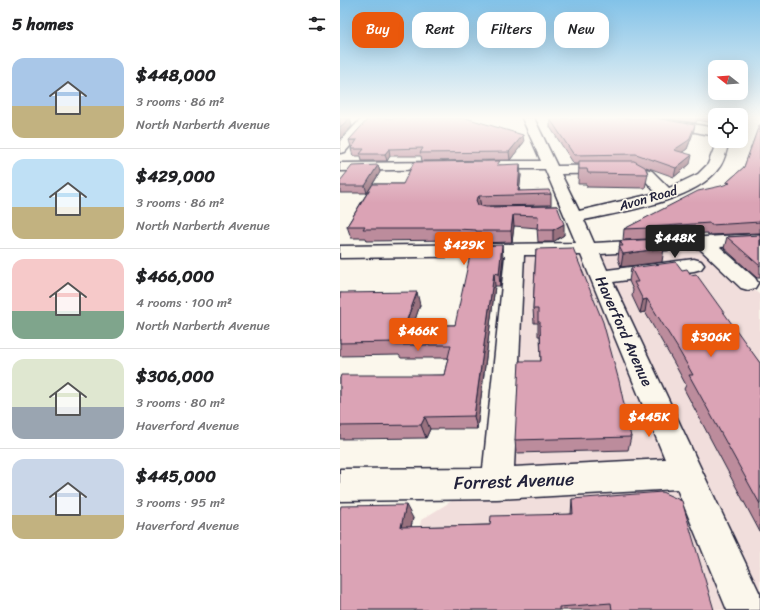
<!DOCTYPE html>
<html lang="en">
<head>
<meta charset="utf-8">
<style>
	:root { --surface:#fff; --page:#f2f2f2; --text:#202124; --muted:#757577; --line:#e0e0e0; --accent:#ea580c }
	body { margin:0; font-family:Sriracha,sans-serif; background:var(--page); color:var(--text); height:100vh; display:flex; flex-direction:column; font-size:15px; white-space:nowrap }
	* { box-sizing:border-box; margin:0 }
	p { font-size:13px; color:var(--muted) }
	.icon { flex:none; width:22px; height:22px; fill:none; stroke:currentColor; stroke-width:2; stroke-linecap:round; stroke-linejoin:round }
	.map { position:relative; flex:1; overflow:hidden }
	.drawer { display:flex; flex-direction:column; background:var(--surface); width:340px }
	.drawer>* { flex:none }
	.hud { position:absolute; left:12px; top:12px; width:348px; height:36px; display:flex; gap:8px }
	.needle { width:26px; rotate:287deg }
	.controls { position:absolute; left:368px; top:60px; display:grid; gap:8px }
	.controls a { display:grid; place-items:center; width:40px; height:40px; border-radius:8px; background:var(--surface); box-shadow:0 4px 16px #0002; font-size:20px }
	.price { position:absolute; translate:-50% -34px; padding:0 9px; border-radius:4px; background:var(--accent); color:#fff; font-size:13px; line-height:26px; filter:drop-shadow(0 1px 2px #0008) }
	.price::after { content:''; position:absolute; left:50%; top:24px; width:12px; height:9px; margin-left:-6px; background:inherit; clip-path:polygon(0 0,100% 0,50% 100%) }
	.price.on { background:#222; color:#fff }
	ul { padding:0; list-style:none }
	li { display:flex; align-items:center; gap:12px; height:100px; padding:0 12px }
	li+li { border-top:1px solid var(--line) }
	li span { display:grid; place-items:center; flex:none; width:112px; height:80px; border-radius:12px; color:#555 }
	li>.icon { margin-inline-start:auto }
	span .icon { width:48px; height:48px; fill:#fffc; stroke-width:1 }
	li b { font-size:17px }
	h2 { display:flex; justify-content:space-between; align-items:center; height:48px; padding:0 12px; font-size:17px }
	.tag { padding:0 14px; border-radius:12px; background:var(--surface); box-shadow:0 4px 16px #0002; font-size:14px; line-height:36px }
	.tag.on { background:var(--accent); color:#fff }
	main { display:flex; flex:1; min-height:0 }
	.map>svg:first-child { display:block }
	.built { fill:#f1dedc }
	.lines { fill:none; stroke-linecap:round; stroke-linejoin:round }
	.minor-casing { stroke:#22223b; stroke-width:3 }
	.minor { fill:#fbf7ec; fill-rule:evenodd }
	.wall { fill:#bc8c9c; stroke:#22223b }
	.shaded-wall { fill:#99727f; stroke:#22223b }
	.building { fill:#dba3b5; stroke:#22223b }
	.labels { text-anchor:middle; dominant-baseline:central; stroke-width:3.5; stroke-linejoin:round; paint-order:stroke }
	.far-street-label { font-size:13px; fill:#22223b; stroke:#fbf7ec }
	.street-label { font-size:15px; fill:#22223b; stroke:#fbf7ec }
	.near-street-label { font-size:18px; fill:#22223b; stroke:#fbf7ec }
</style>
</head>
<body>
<main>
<section class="drawer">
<h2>5 homes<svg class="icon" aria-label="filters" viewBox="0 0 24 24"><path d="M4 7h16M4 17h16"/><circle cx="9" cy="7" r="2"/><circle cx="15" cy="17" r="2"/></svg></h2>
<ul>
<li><span style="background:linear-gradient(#a9c7e8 60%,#c2b280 0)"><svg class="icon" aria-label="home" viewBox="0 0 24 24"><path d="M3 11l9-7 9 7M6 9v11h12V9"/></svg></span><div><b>$448,000</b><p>3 rooms · 86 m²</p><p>North Narberth Avenue</p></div></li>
<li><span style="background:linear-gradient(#bfe0f5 60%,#c2b280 0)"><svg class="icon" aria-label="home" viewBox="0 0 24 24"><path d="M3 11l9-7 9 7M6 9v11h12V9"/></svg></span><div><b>$429,000</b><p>3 rooms · 86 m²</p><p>North Narberth Avenue</p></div></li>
<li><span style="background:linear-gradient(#f6c9c9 65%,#7fa58c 0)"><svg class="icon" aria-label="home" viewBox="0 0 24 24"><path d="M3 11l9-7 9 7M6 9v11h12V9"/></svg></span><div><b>$466,000</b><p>4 rooms · 100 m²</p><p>North Narberth Avenue</p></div></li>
<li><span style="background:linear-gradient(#dfe7d0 60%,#9aa5b1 0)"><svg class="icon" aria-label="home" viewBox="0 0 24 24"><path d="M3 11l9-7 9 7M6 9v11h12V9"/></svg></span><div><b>$306,000</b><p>3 rooms · 80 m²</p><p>Haverford Avenue</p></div></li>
<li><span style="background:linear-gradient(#c9d6e8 70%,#c2b280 0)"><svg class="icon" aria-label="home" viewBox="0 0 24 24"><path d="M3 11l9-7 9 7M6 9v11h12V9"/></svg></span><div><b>$445,000</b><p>3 rooms · 95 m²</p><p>Haverford Avenue</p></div></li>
</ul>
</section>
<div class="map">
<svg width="420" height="610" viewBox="0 0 420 610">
	<rect width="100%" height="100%" fill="#fbf7ec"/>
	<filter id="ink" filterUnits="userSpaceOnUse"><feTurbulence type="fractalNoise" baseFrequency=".025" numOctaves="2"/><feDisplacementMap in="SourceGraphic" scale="8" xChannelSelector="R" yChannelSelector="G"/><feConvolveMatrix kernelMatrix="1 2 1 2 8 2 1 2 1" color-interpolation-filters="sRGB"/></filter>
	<g filter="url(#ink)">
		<polygon class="built" points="367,247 420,295 420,610 64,610 81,520 160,471 175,255"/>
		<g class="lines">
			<g class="minor-casing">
				<g id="minor">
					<polygon points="22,118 34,118 5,152 0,153 0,141"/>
					<path d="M182,118H194L217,166L295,165L312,171L329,188L358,174L368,164L377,141H389C386,151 385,161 378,169C354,201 282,212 244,220L254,243L420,234V244L380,247L415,278L418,283L415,288L408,290L401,288L359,248L260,254L267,270L354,259L361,261L364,265L361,269L354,271L273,282L420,594V610H387L337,489L157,499L0,501V469L143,468L165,256L0,258V246L236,243L205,169H151L146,168L144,165L146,162L151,161H201ZM293,173L305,180L316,193L239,211L221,174ZM184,255H241L325,459L174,467Z"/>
					<polygon points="325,119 375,128 375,136 321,125 319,123 321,121"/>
					<polygon points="101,162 106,163 108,166 106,169 0,171 0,163"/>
				</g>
			</g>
			<use href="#minor" class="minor"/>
		</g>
		<g class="wall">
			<polygon points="321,118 375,118 375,123 357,120 356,123"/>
			<polygon points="210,119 353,133 347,149 342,152 350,164 334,177 306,167 308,174 305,188 247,187 246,184 238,184 239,164 234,164 210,127"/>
			<polygon points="420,125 420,233 368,235 367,233 308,237 308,239 283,240 284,229 386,185 387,182 404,167"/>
			<polygon points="9,140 184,142 170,160 82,161 81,156 50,156 47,161 22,161 21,156 13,156 11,149 12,147 11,147"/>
			<polygon points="38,165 40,172 33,184 63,184 161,165 181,175 179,191 211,194 211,205 142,206 146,207 217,206 224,235 213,242 198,242 197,228 174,226 172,242 137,243 137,242 118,240 27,241 26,238 11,238 7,226 27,193 0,193 0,181"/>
			<polygon points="420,235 420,278 417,278 384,248 387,237"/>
			<polygon points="280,241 322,262 281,267 278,259"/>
			<polygon points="196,249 291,437 288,450 176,453 175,440 201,361 200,336 198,336 198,323 194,323 193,309"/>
			<polygon points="163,258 160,286 155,286 137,429 90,429 86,438 0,439 0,378 104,375 108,358 61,358 59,355 0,356 0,293 80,305 73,325 115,325"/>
			<polygon points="291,268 342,270 420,363 420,532 344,389 346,385 333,361 305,312 300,313 292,296 293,290 289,281"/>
			<polygon points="232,499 374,610 0,610 73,518 71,527 150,525 231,514"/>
		</g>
		<g class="shaded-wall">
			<polygon points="10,118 12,126 0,139 0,127"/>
			<polygon points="355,125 353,133 347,149 332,159 334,150"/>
			<polygon points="183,135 184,142 170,160 169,152"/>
			<polygon points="49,149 50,156 47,161 45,154"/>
			<polygon points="352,155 350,164 334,177 336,168"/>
			<polygon points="180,164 181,175 179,194 178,191"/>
			<polygon points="38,165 40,172 27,193 25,186"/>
			<polygon points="139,196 141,207 138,211 136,200"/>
			<polygon points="173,215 174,226 172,242 171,231"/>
			<polygon points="224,224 224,235 213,242 213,230"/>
			<polygon points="162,245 163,258 160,286 159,274"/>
			<polygon points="324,248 322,262 281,267 283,254"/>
			<polygon points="154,273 155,286 137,429 134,416"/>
			<polygon points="77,292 80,305 69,338 65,325"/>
			<polygon points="307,299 305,312 300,313 303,300"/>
			<polygon points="85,417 90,429 86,438 81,425"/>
			<polygon points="66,505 73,518 68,540 61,527"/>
		</g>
		<g class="building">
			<polygon points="0,118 10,118 0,127"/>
			<polygon points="37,118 126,118 183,135 169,152 80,153 83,148 49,149 45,154 20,154 24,149 11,149 17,140 9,140 28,119"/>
			<polygon points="230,118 315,118 355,125 349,140 334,150 352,155 336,168 296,154 234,155 210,119"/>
			<polygon points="419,125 420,125 420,222 371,225 370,223 309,227 310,228 284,229 358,191 381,186 390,183 387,182 404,167"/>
			<polygon points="160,161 157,165 180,164 178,191 209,190 211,194 139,196 136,200 138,205 146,207 217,206 224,224 213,230 197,230 198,216 173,215 171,231 136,231 136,230 116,229 23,229 25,226 7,226 33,184 63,184 74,162"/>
			<polygon points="239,161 294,161 305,167 308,174 248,173 247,169 239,169"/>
			<polygon points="38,165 25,186 0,186 0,181 12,166"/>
			<polygon points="420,235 420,266 387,237"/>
			<polygon points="319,239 324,248 283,254 279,246 283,246 280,241"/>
			<polygon points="162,245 159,274 154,273 134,416 85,417 81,425 0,426 0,378 1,375 104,375 111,345 56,345 57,342 0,343 0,293 77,292 65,325 115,325 132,246"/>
			<polygon points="233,248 263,322 279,381 291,437 175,440 179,361 201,361 200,322 198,322 198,309 193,309 196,249"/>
			<polygon points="336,262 342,270 347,269 351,275 356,274 420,363 420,504 349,375 353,375 337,347 307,299 303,300 294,282 298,282 291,268"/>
			<polygon points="322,492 342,501 374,610 272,610 271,603 219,607 219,610 0,610 0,510 1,506 66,505 61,527 150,525 151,516 233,514 232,499"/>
		</g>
	</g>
	<linearGradient id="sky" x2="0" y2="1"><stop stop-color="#82c2e8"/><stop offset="0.58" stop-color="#fdfbf6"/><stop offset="1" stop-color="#fdfbf6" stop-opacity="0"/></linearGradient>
	<rect width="420" height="203" fill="url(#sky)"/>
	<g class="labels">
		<g class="far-street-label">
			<text transform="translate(308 198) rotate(-16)">Avon Road</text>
		</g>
		<g class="street-label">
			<text transform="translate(284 331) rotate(66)">Haverford Avenue</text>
		</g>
		<g class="near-street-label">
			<text transform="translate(174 481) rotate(-2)">Forrest Avenue</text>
		</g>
	</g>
</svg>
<div class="controls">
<a><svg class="needle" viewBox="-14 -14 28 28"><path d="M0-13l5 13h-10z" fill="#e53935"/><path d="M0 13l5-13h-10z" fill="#757577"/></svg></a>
<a><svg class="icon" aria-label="locate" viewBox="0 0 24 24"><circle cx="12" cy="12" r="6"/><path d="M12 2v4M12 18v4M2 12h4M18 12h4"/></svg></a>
</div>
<b class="price on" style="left:335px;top:259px">$448K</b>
<b class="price" style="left:124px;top:266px">$429K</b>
<b class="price" style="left:78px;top:352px">$466K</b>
<b class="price" style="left:371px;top:358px">$306K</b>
<b class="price" style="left:309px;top:438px">$445K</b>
<div class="hud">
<a class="tag on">Buy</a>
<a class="tag">Rent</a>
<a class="tag">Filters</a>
<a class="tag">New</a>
</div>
</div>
</main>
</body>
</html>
